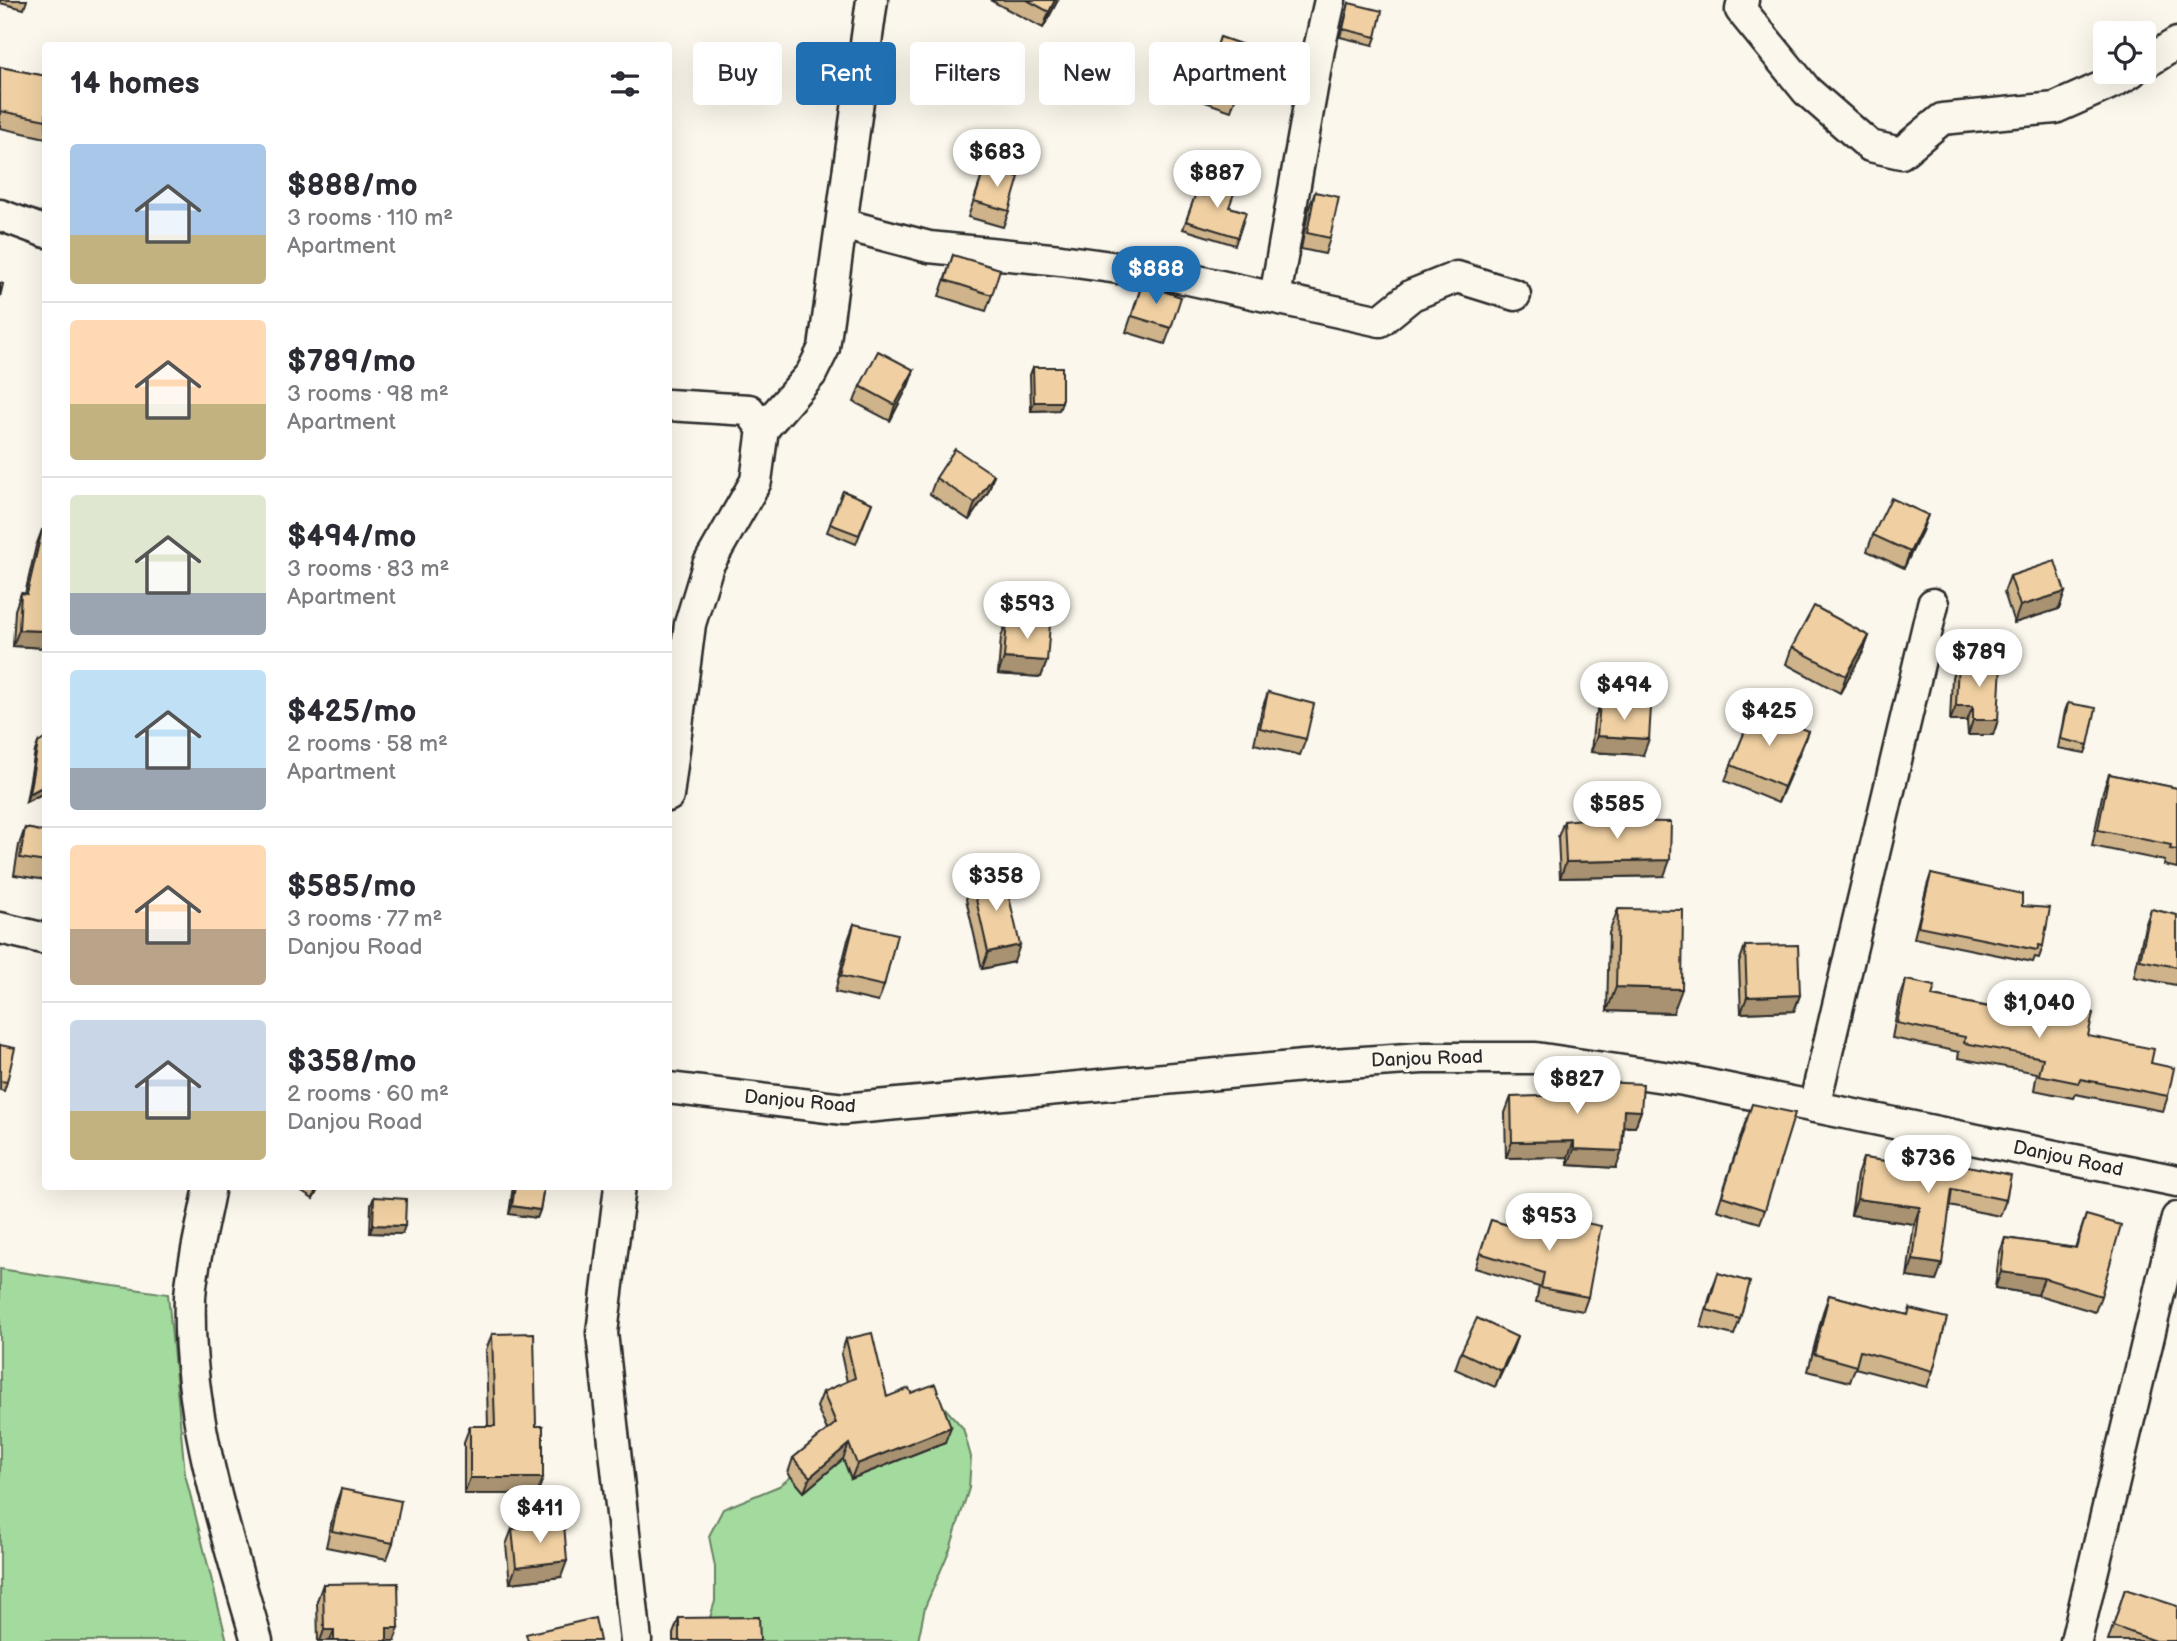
<!DOCTYPE html>
<html lang="en">
<head>
<meta charset="utf-8">
<style>
	:root { --surface:#fff; --page:#f7f7f7; --text:#2b2b33; --muted:#7c7c81; --line:#e1e1e2; --accent:#1f6fb2 }
	body { margin:0; font-family:"Balsamiq Sans",sans-serif; background:var(--page); color:var(--text); height:100vh; display:flex; flex-direction:column; font-size:26px; white-space:nowrap }
	* { box-sizing:border-box; margin:0 }
	p { font-size:23px; color:var(--muted) }
	.icon { flex:none; width:38px; height:38px; fill:none; stroke:currentColor; stroke-width:2; stroke-linecap:round; stroke-linejoin:round }
	.map { position:relative; flex:1; overflow:hidden }
	.side { position:absolute; left:42px; top:42px; width:630px; height:1148px; display:flex; flex-direction:column; background:var(--surface); border-radius:7px; box-shadow:0 7px 28px #0002 }
	.side>* { flex:none }
	.guide { position:absolute; left:693px; top:42px; width:665px; height:63px; display:flex; gap:14px }
	.fabs { position:absolute; left:2093px; top:21px; display:grid; gap:14px }
	.fabs a { display:grid; place-items:center; width:63px; height:63px; border-radius:7px; background:var(--surface); box-shadow:0 7px 28px #0002; font-size:35px }
	.price { position:absolute; translate:-50% -60px; padding:0 16px; border-radius:24px; background:#fff; color:#222; font-size:23px; line-height:46px; filter:drop-shadow(0 2px 4px #0008) }
	.price::after { content:''; position:absolute; left:50%; top:42px; width:21px; height:16px; margin-left:-10px; background:inherit; clip-path:polygon(0 0,100% 0,50% 100%) }
	.price.on { background:var(--accent); color:#fff }
	ul { padding:0; list-style:none }
	li { display:flex; align-items:center; gap:21px; height:175px; padding:0 28px }
	li+li { border-top:2px solid var(--line) }
	li span { display:grid; place-items:center; flex:none; width:196px; height:140px; border-radius:7px; color:#555 }
	li>.icon { margin-inline-start:auto }
	span .icon { width:84px; height:84px; fill:#fffc; stroke-width:1 }
	li b { font-size:30px }
	h2 { display:flex; justify-content:space-between; align-items:center; height:84px; padding:0 28px; font-size:30px }
	.tag { padding:0 24px; border-radius:7px; background:var(--surface); box-shadow:0 7px 28px #0002; font-size:24px; line-height:63px }
	.tag.on { background:var(--accent); color:#fff }
	.map>svg:first-child { display:block }
	.green { fill:#a3da9d; stroke:#678264; stroke-width:2 }
	.lines { fill:none; stroke-linecap:round; stroke-linejoin:round }
	.minor-casing { stroke:#2b2b2b; stroke-width:35 }
	.minor { stroke:#fbf7ec; stroke-width:30 }
	.wall { fill:#ceb38b; stroke:#2b2b2b; stroke-width:2 }
	.shaded-wall { fill:#a89271; stroke:#2b2b2b; stroke-width:2 }
	.building { fill:#f0d0a2; stroke:#2b2b2b; stroke-width:2 }
	.labels { text-anchor:middle; dominant-baseline:central; stroke-width:7; stroke-linejoin:round; paint-order:stroke }
	.street-label { font-size:19px; fill:#2b2b2b; stroke:#fbf7ec }
</style>
</head>
<body>
<div class="map">
<svg width="2177" height="1641" viewBox="0 0 2177 1641">
	<rect width="100%" height="100%" fill="#fbf7ec"/>
	<filter id="ink" filterUnits="userSpaceOnUse"><feTurbulence type="fractalNoise" baseFrequency=".0143" numOctaves="2"/><feDisplacementMap in="SourceGraphic" scale="14" xChannelSelector="R" yChannelSelector="G"/><feConvolveMatrix kernelMatrix="1 2 1 2 8 2 1 2 1" color-interpolation-filters="sRGB"/></filter>
	<g filter="url(#ink)">
		<g class="green">
			<polygon points="0,1269 168,1294 185,1474 227,1641 0,1641"/>
			<polygon points="943,1406 963,1428 971,1457 969,1488 950,1549 925,1607 918,1641 703,1641 715,1601 715,1567 709,1536 723,1509 779,1486 803,1468 916,1412"/>
		</g>
		<g class="lines">
			<g class="minor-casing">
				<g id="minor">
					<polyline points="1743,0 1741,10 1807,91 1870,146 1901,153 1942,119 2055,108 2116,81 2131,72"/>
					<polyline points="2144,64 2177,43"/>
					<polyline points="0,215 46,232"/>
					<polyline points="842,224 929,247 1061,260 1175,276 1380,321 1412,295 1457,277 1515,295"/>
					<polyline points="1275,297 1319,49 1330,0"/>
					<polyline points="668,405 749,410 763,429 756,481 708,565 690,624 668,796"/>
					<polyline points="763,429 811,374 824,348 872,0"/>
					<polyline points="0,928 46,939"/>
					<polyline points="668,1088 844,1109 1303,1066 1422,1058 1536,1058 1684,1080 2177,1181"/>
					<polyline points="1814,1107 1933,604"/>
					<path d="M210,1186C204,1220 192,1264 190,1297C186,1415 225,1529 257,1641"/>
					<polyline points="620,1186 602,1333 636,1641"/>
					<polyline points="2076,1641 2177,1218"/>
				</g>
			</g>
			<use href="#minor" class="minor"/>
		</g>
		<g class="wall">
			<polygon points="0,0 27,0 24,9 0,3"/>
			<polygon points="990,0 1058,0 1043,28"/>
			<polygon points="1349,3 1376,37 1373,45 1340,37"/>
			<polygon points="1220,37 1252,48 1231,111 1199,100"/>
			<polygon points="0,67 46,76 46,138 0,128"/>
			<polygon points="985,167 1009,211 1003,227 968,217"/>
			<polygon points="1315,192 1330,238 1325,254 1301,249 1309,208"/>
			<polygon points="1196,193 1229,207 1246,212 1235,245 1183,229"/>
			<polygon points="953,255 992,295 986,311 939,296"/>
			<polygon points="1142,284 1171,328 1165,344 1126,332"/>
			<polygon points="1033,367 1062,402 1059,410 1031,411 1030,375"/>
			<polygon points="914,370 908,386 890,421 854,402 860,386"/>
			<polygon points="994,475 988,492 969,520 930,494 936,478"/>
			<polygon points="843,491 872,503 856,544 827,532"/>
			<polygon points="42,530 46,648 13,646 15,610 21,593 25,594 36,546"/>
			<polygon points="1922,531 1904,568 1867,551 1873,535"/>
			<polygon points="2010,576 2065,592 2059,609 2014,623 2004,592"/>
			<polygon points="1007,621 1047,661 1041,677 998,674 1001,637"/>
			<polygon points="1869,636 1863,652 1840,693 1786,664 1792,647"/>
			<polygon points="1958,662 1998,720 1993,735 1968,735 1967,721 1950,721 1952,677"/>
			<polygon points="1268,692 1306,739 1300,755 1254,744 1262,709"/>
			<polygon points="2068,703 2088,745 2085,753 2058,748 2065,711"/>
			<polygon points="1600,704 1643,755 1591,752 1594,720"/>
			<polygon points="1808,731 1778,803 1725,781 1731,765"/>
			<polygon points="38,743 46,792 26,802 35,751"/>
			<polygon points="2109,774 2177,788 2177,868 2164,865 2165,861 2092,846 2103,791"/>
			<polygon points="1564,821 1592,821 1664,876 1560,878 1558,837"/>
			<polygon points="25,828 46,832 46,880 14,875 19,845"/>
			<polygon points="1931,874 2022,906 2043,946 2039,958 2035,957 2033,962 1914,938 1927,886"/>
			<polygon points="972,882 1014,962 982,969 966,899"/>
			<polygon points="1618,909 1673,1013 1607,1011 1609,933"/>
			<polygon points="2151,909 2177,915 2177,982 2176,985 2134,977 2145,926"/>
			<polygon points="854,924 884,986 878,1002 835,992 848,940"/>
			<polygon points="1745,946 1800,995 1794,1011 1741,1013 1739,963"/>
			<polygon points="1906,980 1932,996 2048,1018 2053,1005 2088,1036 2151,1063 2168,1096 2163,1111 2075,1094 2073,1098 2034,1090 2037,1073 1958,1058 1959,1052 1892,1038 1900,995"/>
			<polygon points="0,1045 7,1082 4,1091 0,1090"/>
			<polygon points="1580,1081 1641,1111 1635,1127 1624,1127 1622,1151 1616,1168 1568,1165 1568,1157 1506,1158 1505,1113 1511,1097 1574,1096"/>
			<polygon points="1747,1117 1765,1210 1760,1223 1717,1210"/>
			<polygon points="1863,1158 1927,1167 1930,1158 2006,1200 2000,1216 1949,1206 1936,1281 1907,1277 1914,1224 1851,1215 1857,1175"/>
			<polygon points="292,1186 320,1186 313,1199"/>
			<polygon points="513,1186 544,1186 540,1210 537,1218 509,1214"/>
			<polygon points="374,1197 402,1234 370,1233 371,1205"/>
			<polygon points="2086,1215 2101,1296 2095,1312 2038,1295 1995,1288 1999,1255 2005,1238 2075,1248"/>
			<polygon points="1555,1217 1588,1297 1583,1311 1536,1302 1539,1287 1475,1268 1491,1220 1548,1238"/>
			<polygon points="1718,1273 1740,1319 1734,1335 1701,1327 1712,1289"/>
			<polygon points="1829,1295 1908,1315 1910,1309 1933,1371 1927,1387 1855,1368 1850,1382 1808,1371 1823,1312"/>
			<polygon points="492,1334 536,1426 543,1478 537,1494 464,1494 464,1442 470,1426 488,1426 486,1350"/>
			<polygon points="1517,1337 1511,1353 1495,1387 1455,1369 1461,1352"/>
			<polygon points="846,1339 887,1397 911,1393 945,1442 851,1479 843,1459 804,1492 788,1473 793,1458 827,1430 817,1407 823,1392 847,1382 841,1354"/>
			<polygon points="341,1489 393,1543 387,1559 326,1547 335,1506"/>
			<polygon points="512,1529 561,1577 510,1583 506,1545"/>
			<polygon points="323,1584 394,1641 318,1641 317,1601"/>
			<polygon points="2125,1589 2177,1641 2108,1641"/>
			<polygon points="679,1618 760,1641 673,1641 673,1634"/>
		</g>
		<g class="shaded-wall">
			<polygon points="1055,0 1058,0 1043,28 1049,12"/>
			<polygon points="914,370 908,386 890,421 895,405"/>
			<polygon points="1034,402 1062,402 1059,410 1031,411"/>
			<polygon points="994,475 988,492 969,520 975,503"/>
			<polygon points="1928,515 1922,531 1904,568 1910,552"/>
			<polygon points="2065,592 2059,609 2014,623 2020,606"/>
			<polygon points="19,630 46,631 46,648 13,646"/>
			<polygon points="1869,636 1863,652 1840,693 1846,676"/>
			<polygon points="1004,658 1047,661 1041,677 998,674"/>
			<polygon points="1956,706 1973,706 1967,721 1950,721"/>
			<polygon points="1973,720 1998,720 1993,735 1968,735"/>
			<polygon points="1808,731 1802,748 1778,803 1784,787"/>
			<polygon points="1597,736 1649,739 1643,755 1591,752"/>
			<polygon points="46,785 46,792 26,802 29,794"/>
			<polygon points="1670,860 1664,876 1560,878 1566,862"/>
			<polygon points="1020,945 1014,962 982,969 988,952"/>
			<polygon points="1616,987 1682,989 1673,1013 1607,1011"/>
			<polygon points="1800,995 1794,1011 1741,1013 1747,997"/>
			<polygon points="1624,1110 1641,1111 1635,1127 1618,1126"/>
			<polygon points="1574,1141 1568,1157 1506,1158 1512,1142"/>
			<polygon points="1574,1149 1622,1151 1616,1168 1568,1165"/>
			<polygon points="317,1186 320,1186 313,1199"/>
			<polygon points="1857,1199 1920,1207 1914,1224 1851,1215"/>
			<polygon points="512,1206 540,1210 537,1218 509,1214"/>
			<polygon points="373,1225 405,1226 402,1234 370,1233"/>
			<polygon points="1913,1260 1942,1264 1936,1281 1907,1277"/>
			<polygon points="2001,1272 2044,1278 2038,1295 1995,1288"/>
			<polygon points="1517,1337 1511,1353 1495,1387 1501,1371"/>
			<polygon points="951,1427 945,1442 851,1479 857,1464"/>
			<polygon points="849,1444 843,1459 804,1492 810,1477"/>
			<polygon points="470,1478 543,1478 537,1494 464,1494"/>
			<polygon points="567,1561 561,1577 510,1583 516,1567"/>
			<polygon points="387,1628 399,1628 394,1641 382,1641"/>
			<polygon points="324,1630 334,1630 330,1641 320,1641"/>
		</g>
		<g class="building">
			<polygon points="1027,0 1055,0 1049,12"/>
			<polygon points="1349,3 1382,11 1376,37 1343,29"/>
			<polygon points="1220,37 1252,48 1237,94 1205,84"/>
			<polygon points="0,67 46,76 46,120 0,111"/>
			<polygon points="985,167 1019,177 1009,211 974,201"/>
			<polygon points="1210,179 1236,188 1229,207 1246,212 1238,237 1186,221 1196,193 1204,196"/>
			<polygon points="1315,192 1339,197 1330,238 1307,233"/>
			<polygon points="953,255 1000,269 992,295 945,280"/>
			<polygon points="0,283 3,284 0,297"/>
			<polygon points="1142,284 1181,297 1171,328 1132,316"/>
			<polygon points="878,351 914,370 895,405 860,386"/>
			<polygon points="1033,367 1062,367 1062,402 1034,402"/>
			<polygon points="955,449 994,475 975,503 936,478"/>
			<polygon points="843,491 872,503 859,535 830,524"/>
			<polygon points="1891,498 1928,515 1910,552 1873,535"/>
			<polygon points="42,530 46,531 46,631 19,630 21,593 27,594"/>
			<polygon points="2055,561 2065,592 2020,606 2010,576"/>
			<polygon points="1814,606 1869,636 1846,676 1792,647"/>
			<polygon points="1007,621 1050,624 1047,661 1004,658"/>
			<polygon points="668,640 672,641 668,669"/>
			<polygon points="1958,662 2001,664 1998,720 1973,720 1973,706 1956,706"/>
			<polygon points="1268,692 1314,704 1306,739 1260,728"/>
			<polygon points="2068,703 2096,708 2088,745 2061,739"/>
			<polygon points="1600,704 1651,707 1649,739 1597,736"/>
			<polygon points="1754,709 1808,731 1784,787 1731,765"/>
			<polygon points="46,738 46,785 29,794 38,743"/>
			<polygon points="2109,774 2177,788 2177,850 2170,849 2171,845 2098,830"/>
			<polygon points="1592,818 1592,821 1671,822 1670,860 1566,862 1564,821"/>
			<polygon points="25,828 46,832 46,862 20,858"/>
			<polygon points="1931,874 2022,894 2022,906 2050,908 2043,946 2039,945 2037,950 1918,926"/>
			<polygon points="1004,875 1020,945 988,952 972,882"/>
			<polygon points="1618,909 1683,910 1682,989 1616,987"/>
			<polygon points="2151,909 2177,915 2177,967 2140,960"/>
			<polygon points="854,924 897,934 884,986 841,976"/>
			<polygon points="1798,945 1800,995 1747,997 1745,946"/>
			<polygon points="1906,980 1935,986 1932,996 2050,1019 2053,1005 2093,1013 2088,1036 2154,1049 2151,1063 2174,1068 2168,1096 2080,1079 2079,1083 2039,1075 2043,1058 1964,1043 1965,1037 1897,1023"/>
			<polygon points="0,1045 15,1048 7,1082 0,1081"/>
			<polygon points="1580,1081 1643,1084 1641,1111 1624,1110 1622,1151 1574,1149 1574,1141 1512,1142 1511,1097 1579,1095"/>
			<polygon points="1752,1104 1795,1113 1765,1210 1722,1196"/>
			<polygon points="1863,1158 1929,1167 1930,1158 2011,1175 2006,1200 1952,1189 1942,1264 1913,1260 1920,1207 1857,1199"/>
			<polygon points="515,1186 544,1186 540,1210 512,1206"/>
			<polygon points="374,1197 406,1199 405,1226 373,1225"/>
			<polygon points="2086,1215 2121,1225 2101,1296 2044,1278 2001,1272 2005,1238 2076,1248"/>
			<polygon points="1555,1217 1601,1226 1588,1297 1541,1288 1544,1273 1480,1253 1491,1220 1551,1238"/>
			<polygon points="1718,1273 1750,1282 1740,1319 1707,1310"/>
			<polygon points="1829,1295 1908,1315 1910,1309 1947,1318 1933,1371 1860,1351 1856,1366 1814,1354"/>
			<polygon points="1477,1318 1517,1337 1501,1371 1461,1352"/>
			<polygon points="534,1333 536,1426 543,1426 543,1478 470,1478 470,1426 495,1426 492,1334"/>
			<polygon points="872,1333 887,1397 909,1388 911,1393 935,1384 951,1427 857,1464 849,1444 810,1477 793,1458 836,1423 823,1392 855,1378 846,1339"/>
			<polygon points="341,1489 401,1501 393,1543 332,1531"/>
			<polygon points="564,1524 567,1561 516,1567 512,1529"/>
			<polygon points="398,1583 399,1628 387,1628 387,1641 334,1641 334,1630 324,1630 323,1584"/>
			<polygon points="2125,1589 2177,1606 2177,1641 2155,1641 2113,1626"/>
			<polygon points="759,1617 760,1641 679,1641 679,1618"/>
			<polygon points="595,1618 600,1641 528,1641 526,1634"/>
		</g>
	</g>
	<g class="labels">
		<g class="street-label">
			<text transform="translate(1427 1059) rotate(-2)">Danjou Road</text>
			<text transform="translate(800 1102) rotate(5)">Danjou Road</text>
			<text transform="translate(2068 1159) rotate(12)">Danjou Road</text>
		</g>
	</g>
</svg>
<div class="fabs">
<a><svg class="icon" aria-label="locate" viewBox="0 0 24 24"><circle cx="12" cy="12" r="6"/><path d="M12 2v4M12 18v4M2 12h4M18 12h4"/></svg></a>
</div>
<b class="price" style="left:997px;top:189px">$683</b>
<b class="price" style="left:1217px;top:210px">$887</b>
<b class="price on" style="left:1156px;top:306px">$888</b>
<b class="price" style="left:1027px;top:641px">$593</b>
<b class="price" style="left:1979px;top:689px">$789</b>
<b class="price" style="left:1624px;top:722px">$494</b>
<b class="price" style="left:1769px;top:748px">$425</b>
<b class="price" style="left:1617px;top:841px">$585</b>
<b class="price" style="left:996px;top:913px">$358</b>
<b class="price" style="left:2039px;top:1040px">$1,040</b>
<b class="price" style="left:1577px;top:1116px">$827</b>
<b class="price" style="left:1928px;top:1195px">$736</b>
<b class="price" style="left:1549px;top:1253px">$953</b>
<b class="price" style="left:540px;top:1545px">$411</b>
<div class="guide">
<a class="tag">Buy</a>
<a class="tag on">Rent</a>
<a class="tag">Filters</a>
<a class="tag">New</a>
<a class="tag">Apartment</a>
</div>
<section class="side">
<h2>14 homes<svg class="icon" aria-label="filters" viewBox="0 0 24 24"><path d="M4 7h16M4 17h16"/><circle cx="9" cy="7" r="2"/><circle cx="15" cy="17" r="2"/></svg></h2>
<ul>
<li><span style="background:linear-gradient(#a9c7e8 65%,#c2b280 0)"><svg class="icon" aria-label="home" viewBox="0 0 24 24"><path d="M3 11l9-7 9 7M6 9v11h12V9"/></svg></span><div><b>$888/mo</b><p>3 rooms · 110 m²</p><p>Apartment</p></div></li>
<li><span style="background:linear-gradient(#ffd9b3 60%,#c2b280 0)"><svg class="icon" aria-label="home" viewBox="0 0 24 24"><path d="M3 11l9-7 9 7M6 9v11h12V9"/></svg></span><div><b>$789/mo</b><p>3 rooms · 98 m²</p><p>Apartment</p></div></li>
<li><span style="background:linear-gradient(#dfe7d0 70%,#9aa5b1 0)"><svg class="icon" aria-label="home" viewBox="0 0 24 24"><path d="M3 11l9-7 9 7M6 9v11h12V9"/></svg></span><div><b>$494/mo</b><p>3 rooms · 83 m²</p><p>Apartment</p></div></li>
<li><span style="background:linear-gradient(#bfe0f5 70%,#9aa5b1 0)"><svg class="icon" aria-label="home" viewBox="0 0 24 24"><path d="M3 11l9-7 9 7M6 9v11h12V9"/></svg></span><div><b>$425/mo</b><p>2 rooms · 58 m²</p><p>Apartment</p></div></li>
<li><span style="background:linear-gradient(#ffd9b3 60%,#b9a48a 0)"><svg class="icon" aria-label="home" viewBox="0 0 24 24"><path d="M3 11l9-7 9 7M6 9v11h12V9"/></svg></span><div><b>$585/mo</b><p>3 rooms · 77 m²</p><p>Danjou Road</p></div></li>
<li><span style="background:linear-gradient(#c9d6e8 65%,#c2b280 0)"><svg class="icon" aria-label="home" viewBox="0 0 24 24"><path d="M3 11l9-7 9 7M6 9v11h12V9"/></svg></span><div><b>$358/mo</b><p>2 rooms · 60 m²</p><p>Danjou Road</p></div></li>
</ul>
</section>
</div>
</body>
</html>
